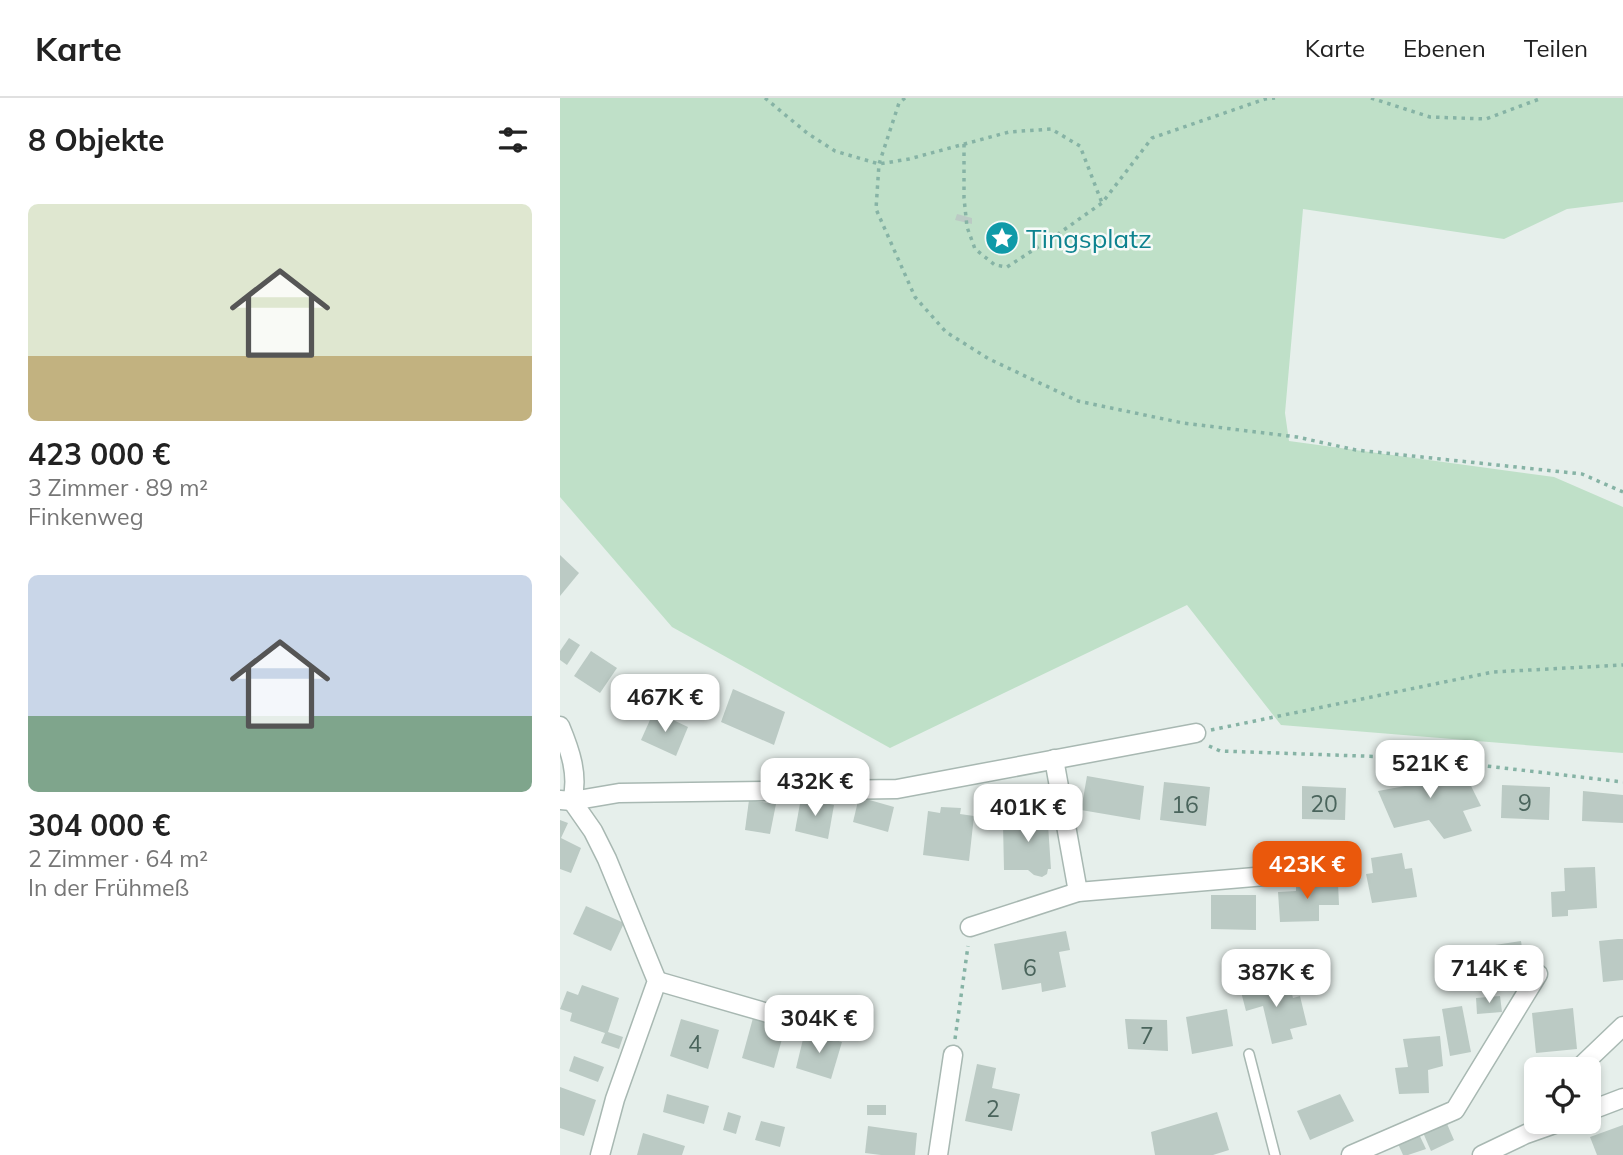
<!DOCTYPE html>
<html lang="de">
<head>
<meta charset="utf-8">
<style>
	:root { --surface:#fff; --page:#f6f6f6; --text:#222; --muted:#767676; --line:#e0e0e0; --accent:#ea580c }
	body { margin:0; font-family:Mulish,sans-serif; background:var(--page); color:var(--text); height:100vh; display:flex; flex-direction:column; font-size:26px; white-space:nowrap }
	* { box-sizing:border-box; margin:0 }
	p { font-size:23px; color:var(--muted) }
	.icon { flex:none; width:38px; height:38px; fill:none; stroke:currentColor; stroke-width:2; stroke-linecap:round; stroke-linejoin:round }
	.map { position:relative; flex:1; overflow:hidden }
	.drawer { display:flex; flex-direction:column; background:var(--surface); width:560px }
	.drawer>* { flex:none }
	.fabs { position:absolute; left:964px; top:959px; display:grid; gap:14px }
	.fabs a { display:grid; place-items:center; width:77px; height:77px; border-radius:10px; background:var(--surface); box-shadow:0 4px 10px #0003; font-size:35px }
	.price { position:absolute; translate:-50% -60px; padding:0 16px; border-radius:14px; background:#fff; color:#222; font-size:23px; line-height:46px; filter:drop-shadow(0 2px 4px #0008) }
	.price::after { content:''; position:absolute; left:50%; top:42px; width:21px; height:16px; margin-left:-10px; background:inherit; clip-path:polygon(0 0,100% 0,50% 100%) }
	.price.on { background:var(--accent); color:#fff }
	ul { padding:0; list-style:none }
	li { display:grid; align-content:center; gap:14px; height:371px; padding:0 28px }
	li span { display:grid; place-items:center; height:217px; border-radius:10px; color:#555 }
	li>.icon { margin-inline-start:auto }
	span .icon { width:126px; height:126px; fill:#fffc; stroke-width:1 }
	li b { font-size:30px }
	h2 { display:flex; justify-content:space-between; align-items:center; height:84px; padding:0 28px; font-size:30px }
	header { display:flex; align-items:center; gap:42px; box-sizing:border-box; height:98px; padding:0 35px; background:var(--surface); border-bottom:2px solid var(--line) }
	header strong { font-size:33px }
	nav { display:flex; gap:38px; margin-inline-start:auto; font-size:24px }
	main { display:flex; flex:1; min-height:0 }
	.map>svg:first-child { display:block }
	.green { fill:#bfe0c8 }
	.building { fill:#bbcac4 }
	.lines { fill:none; stroke-linecap:round; stroke-linejoin:round }
	.service-casing { stroke:#a8b8b2; stroke-width:12 }
	.minor-casing { stroke:#a8b8b2; stroke-width:21 }
	.path { stroke:#86b3a5; stroke-width:3.5; stroke-dasharray:3.5 5; stroke-linecap:butt }
	.service { stroke:#fff; stroke-width:9 }
	.minor { stroke:#fff; stroke-width:18 }
	.tree { fill:#80af93 }
	.labels { text-anchor:middle; dominant-baseline:central; stroke-width:5; stroke-linejoin:round; paint-order:stroke }
	.number-label { font-size:23px; fill:#4a645c }
	.culture-label { font-size:26px; fill:#0d838f; stroke:#f7fbf9; text-anchor:start }
</style>
</head>
<body>
<header>
<strong>Karte</strong>
<nav><a>Karte</a><a>Ebenen</a><a>Teilen</a></nav>
</header>
<main>
<section class="drawer">
<h2>8 Objekte<svg class="icon" aria-label="filters" viewBox="0 0 24 24"><path d="M4 7h16M4 17h16"/><circle cx="9" cy="7" r="2"/><circle cx="15" cy="17" r="2"/></svg></h2>
<ul>
<li><span style="background:linear-gradient(#dfe7d0 70%,#c2b280 0)"><svg class="icon" aria-label="home" viewBox="0 0 24 24"><path d="M3 11l9-7 9 7M6 9v11h12V9"/></svg></span><div><b>423 000 €</b><p>3 Zimmer · 89 m²</p><p>Finkenweg</p></div></li>
<li><span style="background:linear-gradient(#c9d6e8 65%,#7fa58c 0)"><svg class="icon" aria-label="home" viewBox="0 0 24 24"><path d="M3 11l9-7 9 7M6 9v11h12V9"/></svg></span><div><b>304 000 €</b><p>2 Zimmer · 64 m²</p><p>In der Frühmeß</p></div></li>
</ul>
</section>
<div class="map">
<svg width="1063" height="1057" viewBox="0 0 1063 1057">
	<rect width="100%" height="100%" fill="#e6efeb"/>
	<polygon class="green" points="0,0 1063,0 1063,104 1007,111 944,141 743,111 725,315 729,343 994,379 1063,409 1063,655 721,627 627,507 330,650 112,529 0,399"/>
	<g class="building">
		<polygon points="397,116 412,120 412,126 395,122"/>
		<polygon points="0,457 19,475 0,498"/>
		<polygon points="9,540 20,547 7,567 0,562 0,553"/>
		<polygon points="31,553 57,570 40,595 14,578"/>
		<polygon points="173,591 225,614 214,647 161,624"/>
		<polygon points="94,613 128,629 116,658 81,642"/>
		<polygon points="867,661 881,681 906,678 921,708 903,713 912,733 884,741 869,722 834,730 818,693 845,688 837,671"/>
		<polygon points="527,678 584,688 580,722 521,712"/>
		<polygon points="604,684 650,689 646,728 600,722"/>
		<polygon points="942,687 990,689 989,722 941,720"/>
		<polygon points="742,688 786,690 785,722 742,721"/>
		<polygon points="1023,693 1063,697 1063,725 1022,723"/>
		<polygon points="299,699 334,709 328,734 293,724"/>
		<polygon points="241,700 274,707 268,741 235,733"/>
		<polygon points="189,702 216,706 210,736 185,732"/>
		<polygon points="381,709 401,710 400,716 414,718 409,763 363,757 368,713 380,715"/>
		<polygon points="463,712 487,712 491,771 488,771 487,776 482,779 474,777 468,772 444,772 443,726 463,726"/>
		<polygon points="0,722 8,725 1,740 21,750 11,775 0,771"/>
		<polygon points="842,755 845,771 852,770 857,799 812,805 806,776 813,775 811,760"/>
		<polygon points="1035,769 1037,810 1008,812 1008,818 992,819 991,794 1005,793 1004,770"/>
		<polygon points="736,785 778,785 779,807 759,807 759,823 720,824 718,794 736,793"/>
		<polygon points="651,797 696,797 696,832 651,831"/>
		<polygon points="26,808 64,825 51,853 13,836"/>
		<polygon points="506,833 510,852 499,854 506,889 482,894 481,885 442,892 434,846"/>
		<polygon points="1058,841 1063,841 1063,882 1043,884 1039,843"/>
		<polygon points="961,843 964,864 925,869 922,849"/>
		<polygon points="711,881 717,903 716,896 731,892 733,900 740,898 747,927 730,931 733,941 712,946 703,908 686,913 680,890"/>
		<polygon points="22,887 59,900 48,934 63,939 59,951 41,945 45,935 10,923 12,915 0,911 7,893 18,897"/>
		<polygon points="940,898 942,914 917,916 916,900"/>
		<polygon points="902,908 911,954 890,958 882,911"/>
		<polygon points="1013,910 1017,951 976,955 972,915"/>
		<polygon points="667,911 673,948 632,956 626,919"/>
		<polygon points="193,920 225,930 214,970 182,960"/>
		<polygon points="121,921 159,932 148,971 110,958"/>
		<polygon points="565,921 607,922 608,953 568,951"/>
		<polygon points="245,933 282,944 271,981 236,970"/>
		<polygon points="880,938 883,968 868,972 869,995 839,996 835,970 848,969 843,941"/>
		<polygon points="14,958 44,969 38,984 9,973"/>
		<polygon points="417,966 436,970 432,990 460,996 452,1033 405,1023"/>
		<polygon points="0,989 36,1002 24,1038 0,1030"/>
		<polygon points="107,996 149,1008 144,1026 103,1014"/>
		<polygon points="780,996 794,1023 750,1042 737,1013"/>
		<rect x="307" y="1007" width="19" height="10"/>
		<polygon points="168,1014 181,1018 176,1036 163,1032"/>
		<polygon points="657,1014 669,1052 653,1057 595,1057 591,1034"/>
		<polygon points="884,1019 894,1042 871,1053 861,1030"/>
		<polygon points="201,1023 225,1029 220,1049 195,1042"/>
		<polygon points="1063,1027 1063,1057 1037,1057 1030,1039"/>
		<polygon points="308,1028 357,1035 355,1057 321,1057 305,1055"/>
		<polygon points="857,1032 866,1051 848,1057 843,1057 835,1039"/>
		<polygon points="83,1035 125,1048 122,1057 77,1057"/>
	</g>
	<g class="lines">
		<g class="service-casing">
			<polyline id="service" points="689,956 715,1057"/>
		</g>
		<g class="minor-casing">
			<g id="minor">
				<path d="M0,628C10,652 19,677 12,703"/>
				<polyline points="494,661 518,794"/>
				<polyline points="0,702 12,703 59,695 337,691 636,635"/>
				<polyline points="12,703 33,733 47,761 97,883 55,1001 40,1057"/>
				<polyline points="410,829 518,794 753,774"/>
				<polyline points="97,883 270,933"/>
				<polyline points="1018,971 1063,928"/>
				<polyline points="1029,1013 1063,1000"/>
				<polyline points="378,1057 393,957"/>
				<polyline points="791,1057 895,1012 978,876"/>
				<polyline points="922,1057 966,1036 1000,1024"/>
			</g>
		</g>
		<g class="path">
			<polyline points="205,0 247,35 275,53 319,66 349,61 449,34 491,31 520,48 542,105"/>
			<polyline points="345,0 339,5 319,66 316,111 355,199 386,234 429,261 518,303 623,325 737,339 796,352 1022,376 1063,394"/>
			<polyline points="811,0 870,19 926,21 982,0"/>
			<polyline points="404,46 404,100 407,129 415,151 435,167 447,169 498,136 542,105 592,40 705,1 715,0"/>
			<polyline points="651,632 933,574 1063,567"/>
			<polyline points="649,648 660,653 858,660 1063,684"/>
			<polyline points="395,941 408,848"/>
		</g>
		<use href="#service" class="service"/>
		<use href="#minor" class="minor"/>
	</g>
	<circle class="tree" cx="445" cy="138" r="8"/>
	<defs>
		<g id="sight-disc" transform="scale(1.75)"><circle r="9.5" fill="#0f9aa8" stroke="#f7fbf9"/><path d="M0-6L1.8-2.2L6-1.7L2.9 1.2L3.7 5.4L0 3.3L-3.7 5.4L-2.9 1.2L-6-1.7L-1.8-2.2Z" fill="#fff"/></g>
	</defs>
	<g fill-rule="evenodd">
		<use href="#sight-disc" x="442" y="140"/>
	</g>
	<g class="labels">
		<g class="number-label">
			<text x="965" y="704">9</text>
			<text x="764" y="705">20</text>
			<text x="625" y="706">16</text>
			<text x="470" y="869">6</text>
			<text x="587" y="937">7</text>
			<text x="135" y="945">4</text>
			<text x="433" y="1010">2</text>
		</g>
		<g class="culture-label">
			<text x="466" y="140">Tingsplatz</text>
		</g>
	</g>
</svg>
<div class="fabs">
<a><svg class="icon" aria-label="locate" viewBox="0 0 24 24"><circle cx="12" cy="12" r="6"/><path d="M12 2v4M12 18v4M2 12h4M18 12h4"/></svg></a>
</div>
<b class="price" style="left:105px;top:636px">467K €</b>
<b class="price" style="left:870px;top:702px">521K €</b>
<b class="price" style="left:255px;top:720px">432K €</b>
<b class="price" style="left:468px;top:746px">401K €</b>
<b class="price on" style="left:747px;top:803px">423K €</b>
<b class="price" style="left:929px;top:907px">714K €</b>
<b class="price" style="left:716px;top:911px">387K €</b>
<b class="price" style="left:259px;top:957px">304K €</b>
</div>
</main>
</body>
</html>
